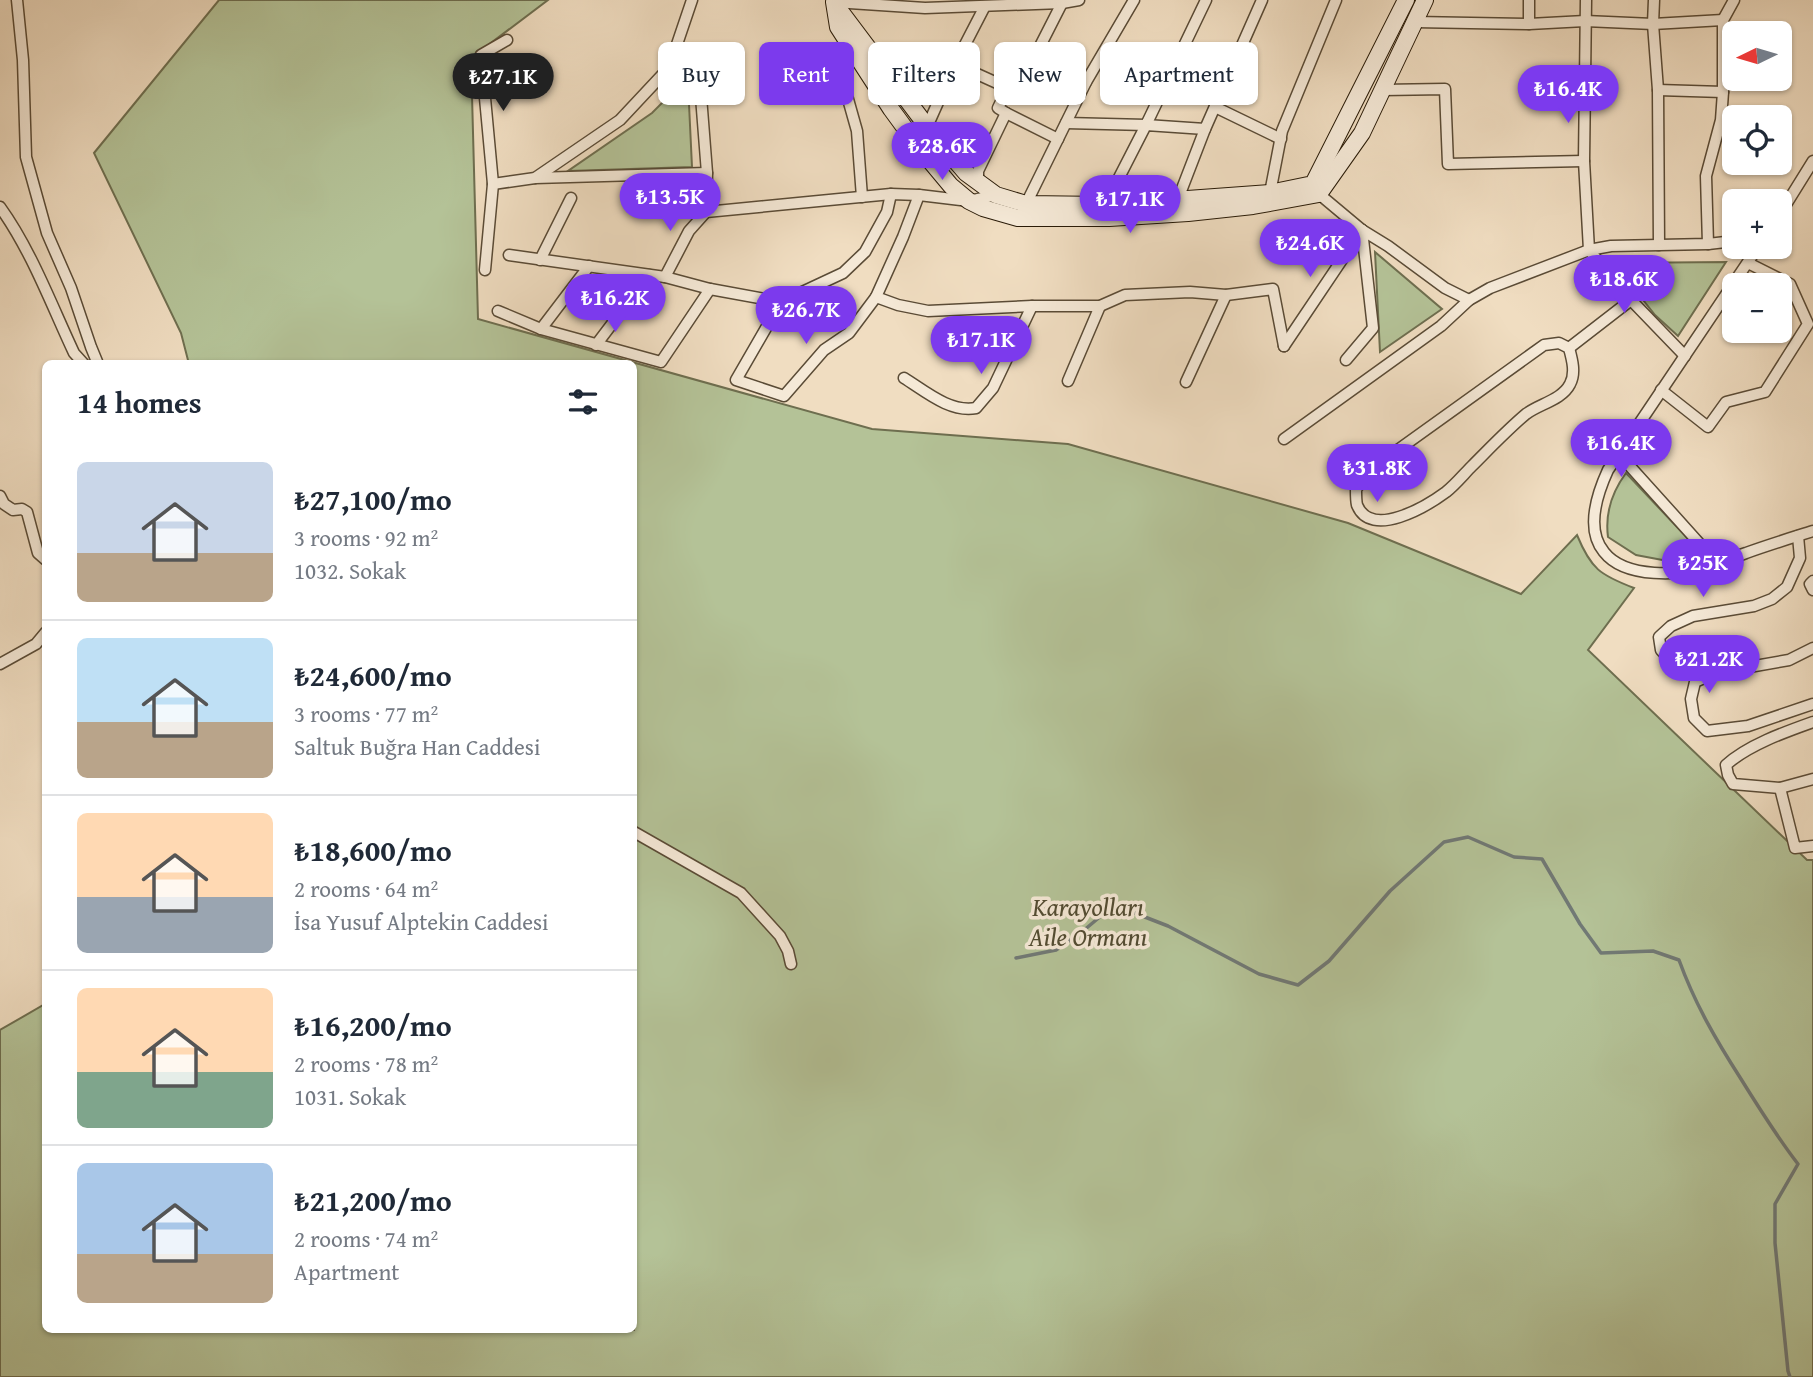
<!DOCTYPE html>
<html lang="en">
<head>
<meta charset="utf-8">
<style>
	:root { --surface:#fff; --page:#f2f2f3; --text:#1f2937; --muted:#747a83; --line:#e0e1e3; --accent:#7c3aed }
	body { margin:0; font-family:"Gentium Book Plus",serif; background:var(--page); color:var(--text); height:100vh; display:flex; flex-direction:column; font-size:26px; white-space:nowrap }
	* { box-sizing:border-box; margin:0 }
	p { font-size:23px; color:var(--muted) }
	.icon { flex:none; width:38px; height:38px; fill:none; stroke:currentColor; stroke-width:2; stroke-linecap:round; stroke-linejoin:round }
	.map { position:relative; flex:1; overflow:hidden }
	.side { position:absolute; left:42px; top:360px; width:595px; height:973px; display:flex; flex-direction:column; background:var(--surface); border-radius:10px; box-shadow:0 2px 5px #0004 }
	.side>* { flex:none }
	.hud { position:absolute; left:658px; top:42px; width:665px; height:63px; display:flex; gap:14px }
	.needle { width:46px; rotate:265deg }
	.fabs { position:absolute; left:1722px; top:21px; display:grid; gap:14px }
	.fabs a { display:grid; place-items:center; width:70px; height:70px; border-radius:10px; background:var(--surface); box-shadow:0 2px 5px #0004; font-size:35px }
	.price { position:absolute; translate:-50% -60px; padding:0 16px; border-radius:24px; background:var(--accent); color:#fff; font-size:23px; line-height:46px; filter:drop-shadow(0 2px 4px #0008) }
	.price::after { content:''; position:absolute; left:50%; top:42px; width:21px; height:16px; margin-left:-10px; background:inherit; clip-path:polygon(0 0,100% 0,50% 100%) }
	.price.on { background:#222; color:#fff }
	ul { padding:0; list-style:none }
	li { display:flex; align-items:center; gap:21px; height:175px; padding:0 35px }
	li+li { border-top:2px solid var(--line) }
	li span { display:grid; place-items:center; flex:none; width:196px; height:140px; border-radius:10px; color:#555 }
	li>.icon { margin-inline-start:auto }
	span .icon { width:84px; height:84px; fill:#fffc; stroke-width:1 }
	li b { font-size:30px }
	h2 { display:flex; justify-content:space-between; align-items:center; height:84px; padding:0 35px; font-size:30px }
	.tag { padding:0 24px; border-radius:10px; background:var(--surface); box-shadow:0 2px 5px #0004; font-size:24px; line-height:63px }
	.tag.on { background:var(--accent); color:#fff }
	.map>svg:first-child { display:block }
	.green { fill:#b4c297; stroke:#6e6e4f; stroke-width:2 }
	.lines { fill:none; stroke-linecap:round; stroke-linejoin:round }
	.stream { stroke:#717975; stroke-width:3.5 }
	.street-casing { stroke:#5a4b36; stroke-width:13 }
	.secondary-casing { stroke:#281a07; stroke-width:18 }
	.street { stroke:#f5e9d7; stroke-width:10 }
	.secondary { stroke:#f5e9d7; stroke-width:16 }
	.labels { text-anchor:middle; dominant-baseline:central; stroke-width:7; stroke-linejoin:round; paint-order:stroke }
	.park-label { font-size:26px; font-style:italic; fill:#524c32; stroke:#f5e9d7 }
</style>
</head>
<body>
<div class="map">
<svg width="1813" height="1377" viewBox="0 0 1813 1377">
	<rect width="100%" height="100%" fill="#f0ddc1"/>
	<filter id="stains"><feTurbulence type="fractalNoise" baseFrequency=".00286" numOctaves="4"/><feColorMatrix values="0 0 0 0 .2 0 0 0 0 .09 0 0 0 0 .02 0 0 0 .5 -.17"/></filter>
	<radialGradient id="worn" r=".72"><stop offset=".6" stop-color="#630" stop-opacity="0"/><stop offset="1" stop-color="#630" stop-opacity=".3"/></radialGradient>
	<g class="green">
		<path d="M219,0H548L471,58L478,319L872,429L1068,444L1348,523L1521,594L1577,535C1591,569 1600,575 1634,588L1588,650L1807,860H1813V1377H0V1030L45,1004L46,1330H634V364H189L181,333L94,153Z"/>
		<polygon points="676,81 688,83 692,167 568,171 652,113 666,99"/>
		<polygon points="1375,252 1442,309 1380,352"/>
		<polygon points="1726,262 1678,336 1655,315 1614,263"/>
		<path d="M1626,473L1693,544L1699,560L1673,562L1636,555L1608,537C1605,514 1612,492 1626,473Z"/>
	</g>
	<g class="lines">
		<path class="stream" d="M1016,958L1056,950L1083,931L1114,905L1168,926L1259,974L1298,985L1329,961L1390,891L1444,842L1468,837L1514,857L1542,859L1580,924L1601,953L1653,951L1679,960C1695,1004 1716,1040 1741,1079C1759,1108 1777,1137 1798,1164L1775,1204V1243L1788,1371L1790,1377"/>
		<g class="street-casing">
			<g id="street">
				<polyline points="17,0 23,60 26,157 47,233 71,288 91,347 98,364"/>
				<polyline points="833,0 834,2 925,8 1062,3 1079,0"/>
				<polyline points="1529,0 1529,24"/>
				<polyline points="1586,0 1584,161 1589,250 1631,300 1685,356"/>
				<polyline points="1654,0 1653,24 1658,90 1659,245"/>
				<polyline points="1415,22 1529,24 1585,21 1653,24 1723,20"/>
				<polyline points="1034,58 1086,82"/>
				<polyline points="955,64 1008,88"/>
				<polyline points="1382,90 1445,89 1448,164 1584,161"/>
				<polyline points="1658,90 1723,92"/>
				<polyline points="846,92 857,131 862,197"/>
				<polyline points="1215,107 1281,139"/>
				<polyline points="1006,113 1058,139"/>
				<polyline points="1066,123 1146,125 1206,0"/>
				<polyline points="927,127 955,64 985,6"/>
				<polyline points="535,178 707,173"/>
				<polyline points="978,183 978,171 1006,113 998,108 1024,54 1034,58 1062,3"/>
				<polyline points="493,184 535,178 620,120 664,73 671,62 692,0"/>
				<polyline points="1316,189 1319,194 1362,230 1388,246 1445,288 1469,300"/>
				<polyline points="1270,193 1282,131 1336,0"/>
				<polyline points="919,195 903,237 876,297 898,305 928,311 1032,306 1100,306 1125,295 1190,292 1226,295 1273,289 1284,346"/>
				<polyline points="1178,199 1205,129"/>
				<polyline points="1026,204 1086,82 1134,0"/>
				<polyline points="1105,205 1146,125 1205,129 1262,0"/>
				<path d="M0,207C31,250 51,304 74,353L84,364"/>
				<polyline points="706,212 891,194 919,195 969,201 996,195"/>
				<polyline points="1780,214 1813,161"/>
				<polyline points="1708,244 1706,176 1721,120 1723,92 1723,20 1734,0"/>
				<path d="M1758,247L1608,470C1597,494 1585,529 1604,552C1625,579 1681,576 1711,566C1723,563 1734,557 1746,553C1768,545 1791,538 1813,531"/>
				<polyline points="509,255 665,277 710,289 781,302 843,273 865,252 887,212 891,194"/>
				<polyline points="540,260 571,198"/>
				<polyline points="485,270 493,184 481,55 507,40"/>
				<polyline points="665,277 689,231 706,212 707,173 699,71 671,62"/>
				<polyline points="781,302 736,380 784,396 824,350 849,333 876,297"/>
				<polyline points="498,311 541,329 661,362 710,289"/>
				<polyline points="541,329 589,266"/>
				<path d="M1559,343L1569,348C1572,359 1576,373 1570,384C1562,400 1539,404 1526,414C1507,430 1490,448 1472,466C1464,474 1455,485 1446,492C1427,506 1371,540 1357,505C1356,501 1356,494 1356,489L1374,467L1544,345Z"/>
				<polyline points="596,345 649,275"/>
				<polyline points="1284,346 1362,230"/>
				<polyline points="1569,348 1631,300"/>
				<polyline points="1346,360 1373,328 1362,230"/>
				<path d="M904,378C925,391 950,413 976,408L993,388L1032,306"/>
				<polyline points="1068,381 1100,306"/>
				<polyline points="1186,382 1226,295"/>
				<polyline points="1661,390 1708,427 1726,402 1765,392 1808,324 1790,284 1748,263"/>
				<polyline points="1284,439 1441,326 1469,300 1490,288 1589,250 1611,246 1708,244 1734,241"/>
				<polyline points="1618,453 1699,543 1709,567"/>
				<polyline points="0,496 4,504 13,510 22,509 27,512 38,553 46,560"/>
				<polyline points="1813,581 1810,584 1813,590"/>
				<polyline points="1813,648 1789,660 1715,673 1695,682 1691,699 1694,718 1707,731 1748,726 1813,704"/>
				<polyline points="0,664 36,644 46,632"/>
				<polyline points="1674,664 1661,650 1659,637 1671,626 1693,616 1754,606 1772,599 1787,587 1800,558 1798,536"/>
				<path d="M1813,722C1785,732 1748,745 1726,765L1728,775L1733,784L1780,788L1813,779"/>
				<polyline points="1780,788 1795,848 1813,846"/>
				<polyline points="634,832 741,893 780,936 788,951 791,964"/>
			</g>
		</g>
		<g class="secondary-casing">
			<g id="secondary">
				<polyline points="834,2 838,27 891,109 921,150 951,186 969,201 983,208 1018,218 1109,218 1188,213 1253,206 1319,194 1362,133 1425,0"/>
				<polyline points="835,4 935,137 966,173 996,195 1026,204 1105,205 1270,193 1313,184 1406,0"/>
			</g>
		</g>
		<use href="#street" class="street"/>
		<use href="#secondary" class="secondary"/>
	</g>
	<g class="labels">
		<g class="park-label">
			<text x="1088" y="906">Karayolları<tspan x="1088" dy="30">Aile Ormanı</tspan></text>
		</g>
	</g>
	<rect width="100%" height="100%" filter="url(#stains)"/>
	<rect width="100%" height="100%" fill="url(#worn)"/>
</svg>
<div class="fabs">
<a><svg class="needle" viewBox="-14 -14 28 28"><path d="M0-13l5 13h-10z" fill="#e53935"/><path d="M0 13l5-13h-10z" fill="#747a83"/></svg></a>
<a><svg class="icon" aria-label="locate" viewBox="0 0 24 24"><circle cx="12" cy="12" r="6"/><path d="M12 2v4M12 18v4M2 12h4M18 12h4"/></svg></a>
<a>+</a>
<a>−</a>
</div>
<b class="price on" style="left:503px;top:113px">₺27.1K</b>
<b class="price" style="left:1568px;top:125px">₺16.4K</b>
<b class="price" style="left:942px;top:182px">₺28.6K</b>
<b class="price" style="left:670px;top:233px">₺13.5K</b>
<b class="price" style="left:1130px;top:235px">₺17.1K</b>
<b class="price" style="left:1310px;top:279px">₺24.6K</b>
<b class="price" style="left:1624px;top:315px">₺18.6K</b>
<b class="price" style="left:615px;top:334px">₺16.2K</b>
<b class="price" style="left:806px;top:346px">₺26.7K</b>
<b class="price" style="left:981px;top:376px">₺17.1K</b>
<b class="price" style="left:1621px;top:479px">₺16.4K</b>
<b class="price" style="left:1377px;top:504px">₺31.8K</b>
<b class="price" style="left:1703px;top:599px">₺25K</b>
<b class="price" style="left:1709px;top:695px">₺21.2K</b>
<div class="hud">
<a class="tag">Buy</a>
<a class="tag on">Rent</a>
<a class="tag">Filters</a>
<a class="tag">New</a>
<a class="tag">Apartment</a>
</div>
<section class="side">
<h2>14 homes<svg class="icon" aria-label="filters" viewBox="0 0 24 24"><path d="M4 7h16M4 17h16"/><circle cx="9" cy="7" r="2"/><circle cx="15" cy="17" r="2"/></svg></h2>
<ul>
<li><span style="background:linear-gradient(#c9d6e8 65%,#b9a48a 0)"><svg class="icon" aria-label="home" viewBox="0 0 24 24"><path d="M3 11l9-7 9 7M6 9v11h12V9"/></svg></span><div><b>₺27,100/mo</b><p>3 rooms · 92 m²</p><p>1032. Sokak</p></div></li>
<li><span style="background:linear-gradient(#bfe0f5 60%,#b9a48a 0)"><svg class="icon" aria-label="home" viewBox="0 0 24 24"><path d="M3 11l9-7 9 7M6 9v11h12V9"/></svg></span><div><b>₺24,600/mo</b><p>3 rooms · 77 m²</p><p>Saltuk Buğra Han Caddesi</p></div></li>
<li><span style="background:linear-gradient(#ffd9b3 60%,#9aa5b1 0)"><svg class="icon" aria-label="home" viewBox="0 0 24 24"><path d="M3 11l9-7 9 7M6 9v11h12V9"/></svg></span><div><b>₺18,600/mo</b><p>2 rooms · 64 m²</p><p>İsa Yusuf Alptekin Caddesi</p></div></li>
<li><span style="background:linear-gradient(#ffd9b3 60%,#7fa58c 0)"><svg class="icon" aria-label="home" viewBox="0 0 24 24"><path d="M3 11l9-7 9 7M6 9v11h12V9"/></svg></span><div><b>₺16,200/mo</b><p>2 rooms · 78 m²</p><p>1031. Sokak</p></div></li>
<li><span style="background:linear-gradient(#a9c7e8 65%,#b9a48a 0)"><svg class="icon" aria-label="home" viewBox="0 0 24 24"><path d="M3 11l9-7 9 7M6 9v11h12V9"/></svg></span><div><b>₺21,200/mo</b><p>2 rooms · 74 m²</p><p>Apartment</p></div></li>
</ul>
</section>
</div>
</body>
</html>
